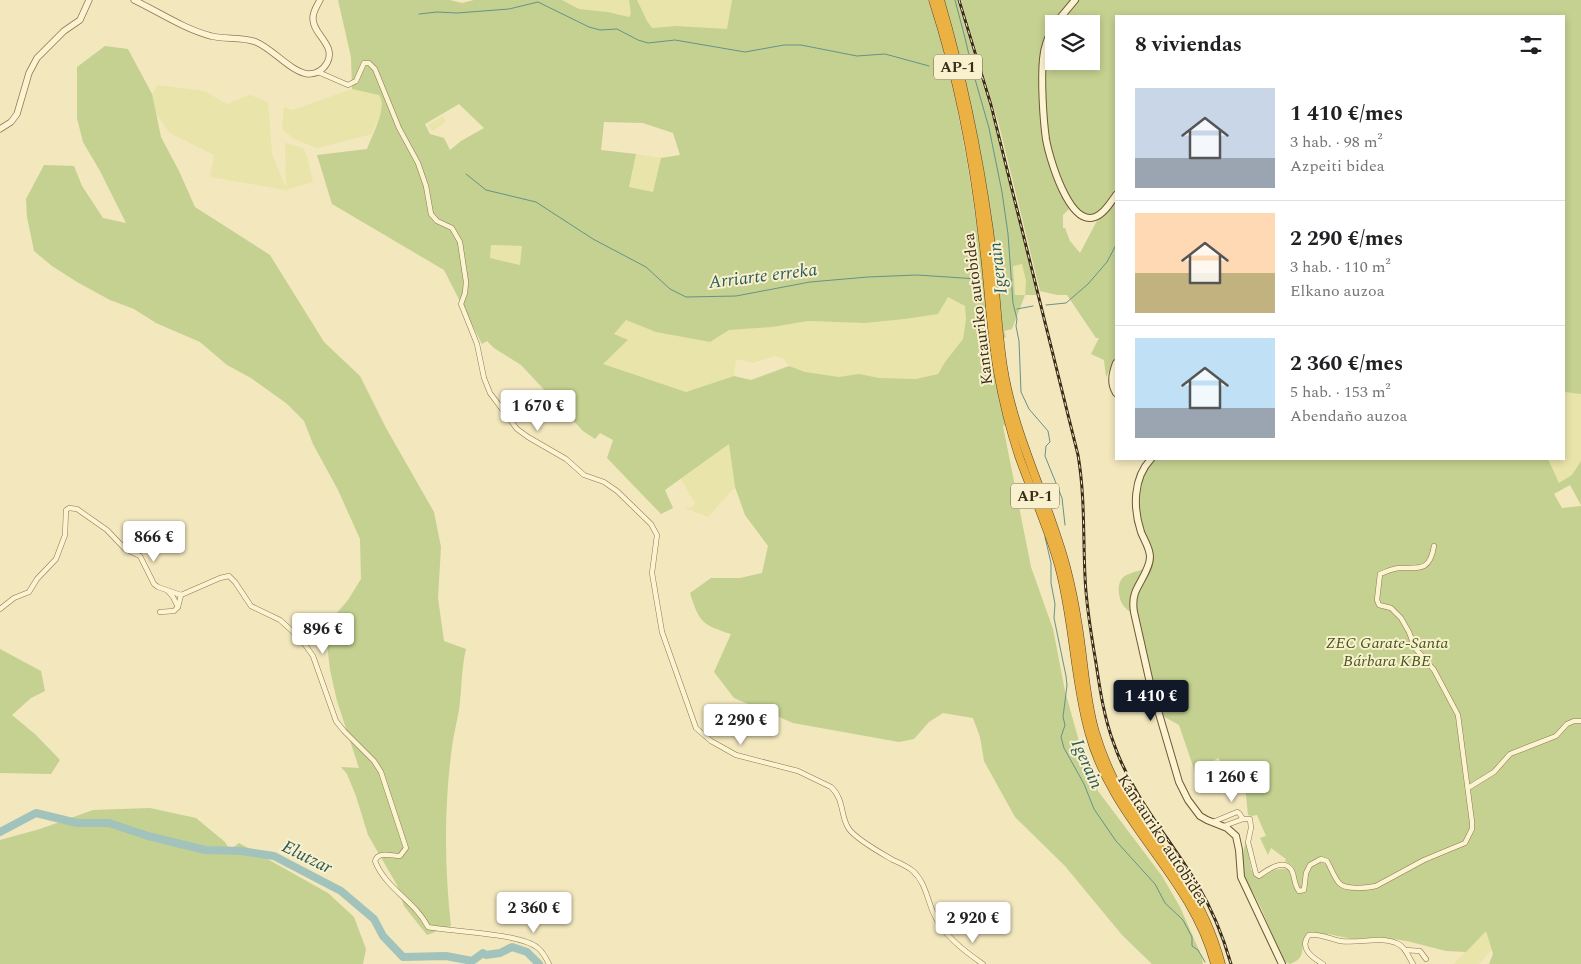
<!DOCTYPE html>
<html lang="es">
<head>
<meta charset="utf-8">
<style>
	:root { --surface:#fff; --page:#f6f6f6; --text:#202124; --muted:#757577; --line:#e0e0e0; --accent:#111827 }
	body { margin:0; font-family:Spectral,serif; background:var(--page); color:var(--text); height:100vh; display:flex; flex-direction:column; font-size:19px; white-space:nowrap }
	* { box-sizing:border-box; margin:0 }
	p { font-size:16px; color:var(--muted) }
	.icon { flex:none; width:28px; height:28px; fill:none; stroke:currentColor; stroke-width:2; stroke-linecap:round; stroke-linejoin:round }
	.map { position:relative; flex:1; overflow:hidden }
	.drawer { position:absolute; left:1115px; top:15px; width:450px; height:445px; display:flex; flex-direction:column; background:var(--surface); border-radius:0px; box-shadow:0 2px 8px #0003 }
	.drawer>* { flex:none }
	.fabs { position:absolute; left:1045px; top:15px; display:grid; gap:10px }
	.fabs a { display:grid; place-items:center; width:55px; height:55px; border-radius:0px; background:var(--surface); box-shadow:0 2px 8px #0003; font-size:25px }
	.price { position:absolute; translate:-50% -42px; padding:0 11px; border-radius:5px; background:#fff; color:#222; font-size:16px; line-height:32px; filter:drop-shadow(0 1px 2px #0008) }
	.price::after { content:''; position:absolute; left:50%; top:30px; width:15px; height:11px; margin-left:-8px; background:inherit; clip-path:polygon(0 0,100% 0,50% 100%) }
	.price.current { background:var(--accent); color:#fff }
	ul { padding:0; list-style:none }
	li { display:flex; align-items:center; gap:15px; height:125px; padding:0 20px }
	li+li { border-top:1px solid var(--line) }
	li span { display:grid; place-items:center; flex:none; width:140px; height:100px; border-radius:0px; color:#555 }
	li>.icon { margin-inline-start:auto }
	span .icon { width:60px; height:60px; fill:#fffc; stroke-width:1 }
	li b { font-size:21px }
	h2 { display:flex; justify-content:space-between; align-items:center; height:60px; padding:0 20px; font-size:21px }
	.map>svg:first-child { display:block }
	.farmland { fill:#e9e4a9 }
	.green { fill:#c4d190; fill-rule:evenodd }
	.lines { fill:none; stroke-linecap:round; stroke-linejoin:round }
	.stream { stroke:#67928b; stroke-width:1 }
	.river { stroke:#a1c3bc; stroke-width:8 }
	.minor-casing { stroke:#8c7754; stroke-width:5.5 }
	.tertiary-casing { stroke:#8c7754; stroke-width:7 }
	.secondary-casing { stroke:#6e5837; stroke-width:8 }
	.motorway-casing { stroke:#594429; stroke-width:9 }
	.minor { stroke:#fcf3d1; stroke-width:4.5 }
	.tertiary { stroke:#fcf3d1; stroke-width:5.5 }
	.secondary { stroke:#fcf3d1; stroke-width:6 }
	.motorway { stroke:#ecb143; stroke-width:8 }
	.rail-casing { stroke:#3a2c1a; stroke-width:3 }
	.rail { stroke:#f9f0cd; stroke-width:1; stroke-dasharray:4; stroke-linecap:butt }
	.labels { text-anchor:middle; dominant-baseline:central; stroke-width:4; stroke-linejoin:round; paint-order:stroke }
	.shield { fill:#f9f0cd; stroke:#736750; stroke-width:1 }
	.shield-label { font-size:15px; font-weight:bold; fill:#3a2c1a }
	.street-label { font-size:16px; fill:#3a2c1a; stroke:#f9f0cd }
	.park-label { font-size:16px; font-style:italic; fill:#45581f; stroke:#f9f0cd }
	.water-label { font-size:18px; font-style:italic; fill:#285a5b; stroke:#f9f0cd }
</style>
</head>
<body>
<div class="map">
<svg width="1581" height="964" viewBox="0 0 1581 964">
	<rect width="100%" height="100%" fill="#f2e7bd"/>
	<g class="farmland">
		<polygon points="562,0 629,0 631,15 629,17 608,12 579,9"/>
		<polygon points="637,0 732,0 727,30 676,26 652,28 647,21"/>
		<polygon points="157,85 204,91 227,104 250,95 268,102 272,154 286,188 285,143 303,148 307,156 313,182 286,190 210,177 214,155 170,133 148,103"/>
		<polygon points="352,89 377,94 381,97 382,109 372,134 317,148 294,139 282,129 284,107 293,110"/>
		<polygon points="443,116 446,122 432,131 428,125"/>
		<polygon points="636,154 661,158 653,192 629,187"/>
		<polygon points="491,245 523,246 520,265 490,258"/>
		<polygon points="1022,263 1026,281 1025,295 1015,295 1013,265"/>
		<polygon points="948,296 965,306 966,319 963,339 945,362 938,374 920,379 839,377 807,373 791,368 783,358 774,356 753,363 736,359 734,376 686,392 603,364 628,341 614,334 626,320 656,332 710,342 729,330 772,327 808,321 865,323 905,319 938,314"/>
		<polygon points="1564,392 1581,394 1581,461 1573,475 1558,484 1548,459 1564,459"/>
		<polygon points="729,444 735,487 708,517 685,508 692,507 695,503 681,479"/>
		<polygon points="1486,929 1491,950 1479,964 1454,964"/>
	</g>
	<g class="green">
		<path d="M338,0H450L462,3L474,0H562L579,9L608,12L629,17L631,14L629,0H637L647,21L652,28L676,26L727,29L732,0H928C957,86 971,177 982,267C986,296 987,325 991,354C994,378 1000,402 1006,425L1003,426L1031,567L1053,629L1065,691L1080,745L1098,791L1162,876L1180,907L1202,957L1203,964H1152L1122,935L1065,866L1015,817L984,761L980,737L973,718L943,713L929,722L914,739L899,742L793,723L734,698L714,672L731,634C702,625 699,622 690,593L711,578H740L762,573L768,546L745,515L735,487L729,444L665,490L673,508L661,514L607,458L613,440L600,433L595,439L583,431L521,365L494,348L487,341L482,344L444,270L332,204L317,155L367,149C372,136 388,106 379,95L352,89L351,57ZM459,104L484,128L461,141L450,150L444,138L430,134L425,124ZM604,122L643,123L673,133L680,155L661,158L653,192L629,187L636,154L601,150ZM491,245L522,246L520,265L490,258ZM948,297L965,306L966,319L963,339L945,362L938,374L916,379L879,378L859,374L839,377L805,372L789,366L751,380L734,376L686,392L603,364L628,340L614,334L626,320L656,332L710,342L729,330L772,327L808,321L865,323L905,319L938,314Z"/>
		<path d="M944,0H957L992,115L1038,295H1025L1012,329L1004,331L1006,337L1003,339C998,283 993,227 984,172C974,114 960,57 944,0ZM1022,264L1026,281L1025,295H1015L1013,266Z"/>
		<path d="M961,0H1581V394L1564,392V16H1116V391L1112,366L1106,377L1104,360L1091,354L1099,338H1096L1067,295H1057L1040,291L999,125ZM1054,24H1091V61H1054ZM1071,207L1093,218L1100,215L1080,253L1070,241L1065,228H1063V215Z"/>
		<path d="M105,46L128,49L152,94L161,137L179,171L195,207L270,255L324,342L360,376L386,428L434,512L441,547L438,598L444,641L466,649C461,669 462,690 459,710C457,720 455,730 453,740C444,801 444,864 451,926L427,935L404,906L397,885L368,835L356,796L347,774L341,767L359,768L337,701L330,670L325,627L348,600L361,579L360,539L338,490L313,444L304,421L286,403L251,378L227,365L200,342L156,323L134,309L110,300L77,282L52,266L34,251L27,217L26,199L44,165L74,166L82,186L103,218L126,223L100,171L83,142L77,118V67Z"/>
		<path d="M1156,459H1548L1559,483L1572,475L1581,461V505L1570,485L1554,494L1562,508L1581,506V964H1489L1493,954L1486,931L1466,952L1446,951L1407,941L1380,937L1352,939L1328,934L1326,937L1308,934C1297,944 1310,957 1290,964L1283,961C1276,944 1269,927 1262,910C1249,881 1236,877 1246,841L1251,869L1256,877H1262L1271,870L1291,868L1292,865L1285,861L1286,859L1271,848L1268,855L1260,838L1266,836L1257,815L1251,816L1248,815L1245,785L1241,786L1218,758L1195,772L1179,725L1161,715L1138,617C1133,614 1126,610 1123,605C1118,598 1116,581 1125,576C1137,569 1141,574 1152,561C1141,527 1127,489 1156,459Z"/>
		<polygon points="0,649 41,671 45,691 31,698 12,715 36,735 60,760 51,774 0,773"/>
		<polygon points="150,808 196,818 225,842 230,850 239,843 328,893 354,917 366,949 363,964 0,964 0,840 40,829 93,810"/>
	</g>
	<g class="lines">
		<g class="stream">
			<polyline points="955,0 965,38 973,72 989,128 1002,192 1008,234 1013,303 1017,319 1016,326 1019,341 1021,392 1029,409 1048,431 1050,442 1046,446 1045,456 1062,498 1065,525"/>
			<polyline points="419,14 437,12 457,13 509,9 538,2 589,27 600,30 617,29 638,40 648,43 675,40 745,52 784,45 801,45 857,56 885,54 929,66"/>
			<polyline points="963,58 970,63"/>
			<polyline points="466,174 486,190 536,202 593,239 646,267 670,289 686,297 736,296 810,282 868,277 917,275 978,279"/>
			<polyline points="1005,280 1012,280"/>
			<polyline points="1046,305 1066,303 1088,284 1107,262 1116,245"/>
			<polyline points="1017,309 1033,306"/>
			<polyline points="1045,537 1051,563 1051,583 1055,604 1054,618 1066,676 1067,685 1063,717 1065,725 1061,737 1064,748 1084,784 1094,809 1116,841 1155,884 1165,903 1183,920 1192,937 1192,946 1198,950 1205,962"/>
		</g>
		<polyline class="river" points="0,832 36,813 77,823 109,823 148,836 205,850 241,851 274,856 341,891 374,919 383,936 403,957 446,956 472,961 483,953 486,955 500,953 512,947 527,952 539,964"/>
		<g class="minor-casing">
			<g id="minor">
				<path d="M318,72L348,85L356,81L364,63H369L375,69L399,128L418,163L426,186L431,214L437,221L452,228L460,242L466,282L465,293L461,304L477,344L484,378L490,393L517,429L528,437L566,459L584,475L604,482L617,491L651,524L657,535L652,573L662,632L696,728L711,741L736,755L798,771L831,787C845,800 840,817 849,829C857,840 881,853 893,860C900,863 907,866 913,871C925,882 927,898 933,912C942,934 964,951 983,964"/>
				<polyline points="168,591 173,597 178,607"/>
				<path d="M181,595L220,578L229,576L235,582L251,606L280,620L301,639L313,656L336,721L344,731L374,761L381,772L406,848L400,856C391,856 378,851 375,861C385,888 416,902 428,927C454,932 520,933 538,948C543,952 546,958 549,964"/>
				<polyline points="0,609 14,598 29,592 37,579 56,559 65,535 66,510 69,508 77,509 107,530 125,549 140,556 154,584 158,587 181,595"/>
				<polyline points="160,612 174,611 178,607 181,595"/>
				<polyline points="1468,788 1494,772 1510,754 1556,736 1567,724 1574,721 1581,721"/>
				<polyline points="1213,822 1237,812 1239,813 1243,819"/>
				<path d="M1224,826L1243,819H1250L1251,828L1248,842L1256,874L1259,876C1267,870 1285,857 1292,871C1295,878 1294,885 1299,891L1304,890L1306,873L1310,865L1321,859L1327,861C1331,868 1334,877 1339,883C1345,890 1368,888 1376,886L1424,860L1465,843L1472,829V822L1458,715L1434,670L1415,648L1409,632L1401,618L1391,608L1379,605L1377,600L1380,574C1386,572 1393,568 1400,568C1420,568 1430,571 1434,546"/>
				<polyline points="1405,950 1420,951 1426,959"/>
				<path d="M1323,964C1313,958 1298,948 1309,935C1319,933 1330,939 1340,941C1358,944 1379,936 1396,943C1405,946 1408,956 1413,964"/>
			</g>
		</g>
		<g class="tertiary-casing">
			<g id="tertiary">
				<path d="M134,0C159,12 184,29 211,36C225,40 242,36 256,42C273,49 291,72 308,74C316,74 323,70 327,63C337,45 312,34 313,18C313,11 317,6 320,0"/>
				<polyline points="0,129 11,122 17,114 29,73 37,58 64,31 80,20 89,0"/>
			</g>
		</g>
		<g class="secondary-casing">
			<g id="secondary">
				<polyline points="1055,24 1075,0"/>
				<path d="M1054,26C1048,36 1044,47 1043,59C1041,80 1043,118 1046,139C1049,157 1069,227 1095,217C1104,214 1111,202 1116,195"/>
				<path d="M1116,363C1112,374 1110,383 1116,393"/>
				<path d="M1151,459C1133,478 1133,508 1141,532C1144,540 1150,548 1150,557C1150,569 1139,582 1135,593C1133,599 1133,606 1134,612L1150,683L1179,782L1188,800L1200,816L1207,820L1227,828L1236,836L1239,850L1241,877L1282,964"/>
			</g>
		</g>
		<g class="motorway-casing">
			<g id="motorway">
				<path d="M933,0C958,77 974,159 983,240C989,284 990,328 998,372C1003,400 1010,429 1019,456C1032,493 1049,529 1059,566C1074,621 1074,678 1089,732C1113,823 1191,874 1215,964"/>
				<path d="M940,0C962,75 978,152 989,230C995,275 996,321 1003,367C1014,437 1048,499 1066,567C1071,586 1075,606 1078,626C1084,662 1085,698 1095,732C1104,762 1117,790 1135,815C1150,837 1169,858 1184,881C1200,906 1213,934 1221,964"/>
			</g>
		</g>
		<use href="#minor" class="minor"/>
		<use href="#tertiary" class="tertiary"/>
		<use href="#secondary" class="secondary"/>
		<use href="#motorway" class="motorway"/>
		<g class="rail-casing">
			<path id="rail" d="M959,0L991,105L1078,455C1085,496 1083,535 1085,576C1086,605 1091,634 1096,663C1100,690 1104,718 1114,744C1132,796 1169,837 1197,884C1212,909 1223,936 1231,964"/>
		</g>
		<use href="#rail" class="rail"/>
	</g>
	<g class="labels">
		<g class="shield">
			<rect x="934" y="54.5" width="48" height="25" rx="4"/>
			<rect x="1011" y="483.5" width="48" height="25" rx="4"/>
		</g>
		<g class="shield-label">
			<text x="958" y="67">AP-1</text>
			<text x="1035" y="496">AP-1</text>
		</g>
		<g class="street-label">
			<text transform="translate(978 309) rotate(-97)">Kantauriko autobidea</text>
			<text transform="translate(1163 840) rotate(57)">Kantauriko autobidea</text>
		</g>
		<g class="park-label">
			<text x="1387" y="643">ZEC Garate-Santa<tspan x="1387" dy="18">Bárbara KBE</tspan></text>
		</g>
		<g class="water-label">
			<text transform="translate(998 268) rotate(-97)">Igerain</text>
			<text transform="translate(763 276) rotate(-7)">Arriarte erreka</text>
			<text transform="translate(1087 764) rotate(66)">Igerain</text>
			<text transform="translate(307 857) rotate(26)">Elutzar</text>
		</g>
	</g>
</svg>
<div class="fabs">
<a><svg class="icon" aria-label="layers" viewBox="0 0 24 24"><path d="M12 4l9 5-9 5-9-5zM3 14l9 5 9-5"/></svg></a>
</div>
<b class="price" style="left:538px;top:432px">1 670 €</b>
<b class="price" style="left:154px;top:563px">866 €</b>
<b class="price" style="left:323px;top:655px">896 €</b>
<b class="price current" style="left:1151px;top:722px">1 410 €</b>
<b class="price" style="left:741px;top:746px">2 290 €</b>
<b class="price" style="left:1232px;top:803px">1 260 €</b>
<b class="price" style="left:534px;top:934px">2 360 €</b>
<b class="price" style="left:973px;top:944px">2 920 €</b>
<section class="drawer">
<h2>8 viviendas<svg class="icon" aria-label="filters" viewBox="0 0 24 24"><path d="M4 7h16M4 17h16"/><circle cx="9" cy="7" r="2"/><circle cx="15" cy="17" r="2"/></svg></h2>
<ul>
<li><span style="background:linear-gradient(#c9d6e8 70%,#9aa5b1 0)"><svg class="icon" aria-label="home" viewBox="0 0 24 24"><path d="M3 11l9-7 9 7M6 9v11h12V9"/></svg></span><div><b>1 410 €/mes</b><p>3 hab. · 98 m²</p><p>Azpeiti bidea</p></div></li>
<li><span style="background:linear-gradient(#ffd9b3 60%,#c2b280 0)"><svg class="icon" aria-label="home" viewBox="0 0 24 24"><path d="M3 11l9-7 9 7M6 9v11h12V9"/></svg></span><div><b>2 290 €/mes</b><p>3 hab. · 110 m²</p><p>Elkano auzoa</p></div></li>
<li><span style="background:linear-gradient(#bfe0f5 70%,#9aa5b1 0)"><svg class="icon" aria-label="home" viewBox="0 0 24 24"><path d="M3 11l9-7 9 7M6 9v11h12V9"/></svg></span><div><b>2 360 €/mes</b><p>5 hab. · 153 m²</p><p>Abendaño auzoa</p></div></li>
</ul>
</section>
</div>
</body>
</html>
